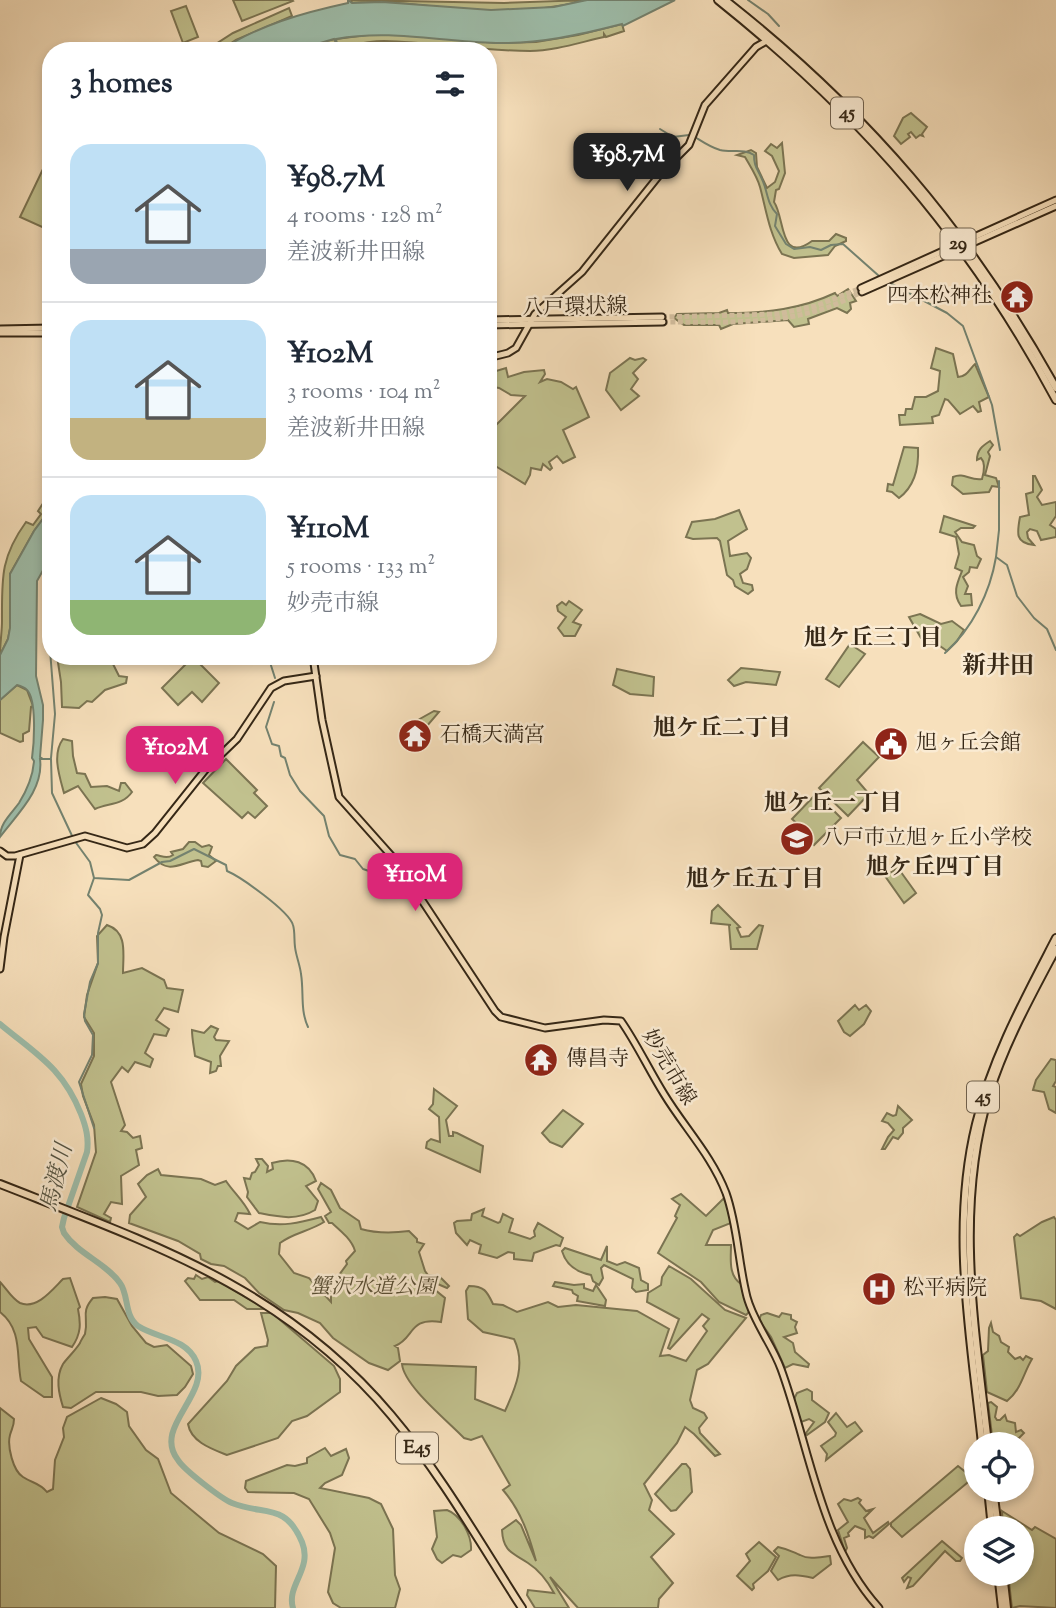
<!DOCTYPE html>
<html lang="en">
<head>
<meta charset="utf-8">
<style>
	:root { --surface:#fff; --page:#f2f2f3; --text:#1f2937; --muted:#747a83; --line:#e0e1e3; --accent:#db2777 }
	body { margin:0; font-family:"Sorts Mill Goudy","Noto Serif JP",serif; background:var(--page); color:var(--text); height:100vh; display:flex; flex-direction:column; font-size:26px; white-space:nowrap }
	* { box-sizing:border-box; margin:0 }
	p { font-size:23px; color:var(--muted) }
	.icon { flex:none; width:38px; height:38px; fill:none; stroke:currentColor; stroke-width:2; stroke-linecap:round; stroke-linejoin:round }
	.map { position:relative; flex:1; overflow:hidden }
	.details { position:absolute; left:42px; top:42px; width:455px; height:623px; display:flex; flex-direction:column; background:var(--surface); border-radius:28px; box-shadow:0 4px 10px #0003 }
	.details>* { flex:none }
	.fabs { position:absolute; left:964px; top:1432px; display:grid; gap:14px }
	.fabs a { display:grid; place-items:center; width:70px; height:70px; border-radius:50%; background:var(--surface); box-shadow:0 4px 10px #0003; font-size:35px }
	.price { position:absolute; translate:-50% -60px; padding:0 16px; border-radius:14px; background:var(--accent); color:#fff; font-size:23px; line-height:46px; filter:drop-shadow(0 2px 4px #0008) }
	.price::after { content:''; position:absolute; left:50%; top:42px; width:21px; height:16px; margin-left:-10px; background:inherit; clip-path:polygon(0 0,100% 0,50% 100%) }
	.price.selected { background:#222; color:#fff }
	ul { padding:0; list-style:none }
	li { display:flex; align-items:center; gap:21px; height:175px; padding:0 28px }
	li+li { border-top:2px solid var(--line) }
	li span { display:grid; place-items:center; flex:none; width:196px; height:140px; border-radius:21px; color:#555 }
	li>.icon { margin-inline-start:auto }
	span .icon { width:84px; height:84px; fill:#fffc; stroke-width:1 }
	li b { font-size:30px }
	h2 { display:flex; justify-content:space-between; align-items:center; height:84px; padding:0 28px; font-size:30px }
	.map>svg:first-child { display:block }
	.green { fill:#c1c18e; stroke:#7b7452; stroke-width:2 }
	.water { fill:#9ebeab; stroke:#74826f; stroke-width:2 }
	.lines { fill:none; stroke-linecap:round; stroke-linejoin:round }
	.stream { stroke:#74826f; stroke-width:2 }
	.river { stroke:#9ebeab; stroke-width:6 }
	.major-tunnel { stroke:#d0bb9b; stroke-width:5; stroke-dasharray:5 2.5; stroke-linecap:butt }
	.major-casing { stroke:#352716; stroke-width:9 }
	.highway-casing { stroke:#352716; stroke-width:10 }
	.major { stroke:#f7e0bc; stroke-width:5 }
	.highway { stroke:#f7e0bc; stroke-width:6 }
	.labels { text-anchor:middle; dominant-baseline:central; stroke-width:5; stroke-linejoin:round; paint-order:stroke }
	.shield { fill:#faebd3; stroke:#70624f; stroke-width:2 }
	.shield-label { font-size:19px; font-weight:bold; fill:#352716 }
	.poi-label { font-size:21px; fill:#352716; stroke:#faebd3; text-anchor:start }
	.street-label { font-size:21px; fill:#352716; stroke:#faebd3 }
	.park-label { font-size:21px; font-style:italic; fill:#584e34; stroke:#faebd3 }
	.neighbourhood-label { font-size:23px; font-weight:bold; fill:#352716; stroke:#faebd3 }
	.water-label { font-size:23px; font-style:italic; fill:#545443; stroke:#faebd3 }
	.quarter-label { font-size:24px; font-weight:bold; fill:#352716; stroke:#faebd3 }
</style>
</head>
<body>
<div class="map">
<svg width="1056" height="1608" viewBox="0 0 1056 1608">
	<rect width="100%" height="100%" fill="#f7e0bc"/>
	<filter id="stains"><feTurbulence type="fractalNoise" baseFrequency=".00286" numOctaves="4"/><feColorMatrix values="0 0 0 0 .2 0 0 0 0 .09 0 0 0 0 .02 0 0 0 .5 -.17"/></filter>
	<radialGradient id="worn" r=".72"><stop offset=".6" stop-color="#630" stop-opacity="0"/><stop offset="1" stop-color="#630" stop-opacity=".3"/></radialGradient>
	<g class="green">
		<polygon points="233,0 292,0 293,1 242,21"/>
		<path d="M351,0L504,3L587,0C546,11 502,12 459,9C424,6 386,0 352,3Z"/>
		<polygon points="186,6 198,37 183,43 171,11"/>
		<polygon points="289,8 292,16 236,40 219,51 205,51 233,33"/>
		<path d="M622,24L624,31L606,37L604,34V37C581,42 554,51 530,51C481,51 432,42 384,41C361,41 341,49 319,51L317,43L335,39L336,44V39L382,33L497,43L536,42L578,35Z"/>
		<polygon points="911,113 927,127 922,134 923,136 920,135 916,138 911,132 908,134 910,137 901,144 894,136 903,118"/>
		<path d="M782,143L785,173L779,189L776,190L774,202C785,217 779,265 812,241H829L836,234L846,238V241L835,246L828,255L794,258L782,254C769,233 766,209 760,187C757,176 750,166 745,157L737,155L751,150L756,153L757,167L767,188L775,182L779,171L772,156L765,151L771,144L777,148Z"/>
		<polygon points="44,167 51,171 51,231 20,217"/>
		<path d="M848,289L856,301L850,303L851,309L847,313L837,308L808,319L809,324L794,327L788,320L733,324L721,329L719,325H684L674,318L677,314L719,313L727,310L728,313C767,313 801,309 835,293L837,296Z"/>
		<path d="M936,348L953,354L958,377C967,377 970,368 975,364L989,397L979,402L981,411L978,412L973,406L960,414L948,400L945,399L939,415L932,417L933,423L900,425L899,415H905L906,409H912L915,397H926L938,391L940,371L931,368Z"/>
		<polygon points="630,358 635,360 643,358 646,360 633,373 638,379 631,389 639,396 621,410 606,390 610,373"/>
		<polygon points="506,368 508,377 524,372 544,370 545,374 540,382 547,379 561,382 573,389 576,387 589,417 563,430 575,457 563,463 557,456 549,462 552,468 550,470 543,464 541,470 531,468 530,475 525,484 492,464 488,465 488,439 493,428 525,396 511,395 499,388 488,386 488,370 493,372"/>
		<path d="M990,441L993,445L988,452L990,456L985,475L996,478L999,487L992,486L989,492L963,494L952,485L953,477C964,472 970,481 982,479C984,472 986,463 981,458L977,460C977,450 982,446 990,441Z"/>
		<path d="M904,447L918,448C919,468 915,486 899,498L892,492L887,491L888,484L893,485Z"/>
		<path d="M1033,476H1035L1042,490L1037,497L1042,505L1056,502V516L1050,525L1056,529V537L1041,540L1037,531L1030,529L1027,532L1028,538L1034,545C1015,543 1017,533 1020,517L1029,515L1026,494L1033,492Z"/>
		<path d="M51,491V508L34,531L10,574V629L8,639L0,655C0,643 2,632 2,621C2,579 0,558 26,522L33,525L41,514L38,511Z"/>
		<polygon points="739,510 747,529 728,541 730,556 747,553 751,558 747,569 740,574 743,583 752,585 753,590 748,594 735,586 733,580 727,575 720,541 717,538 693,539 686,537 692,522 715,519"/>
		<path d="M944,516L975,526L973,528H961L955,532L962,542L974,545L977,556L981,559L977,568L970,567L969,572L963,577L968,586L965,594H971L972,605L961,606C952,594 957,583 962,571L955,568L959,554L956,537L940,532Z"/>
		<polygon points="569,601 582,610 573,622 581,625 575,636 564,636 558,628 566,617 558,611 557,606 562,602 566,605"/>
		<polygon points="920,614 941,624 952,621 964,630 957,641 947,651 930,639 921,638 909,617"/>
		<polygon points="850,644 865,654 839,687 826,679"/>
		<polygon points="57,656 109,656 119,676 127,677 126,683 105,690 92,702 87,701 79,708 62,707 61,682"/>
		<polygon points="193,657 219,683 202,702 192,692 178,705 162,688"/>
		<polygon points="741,668 780,672 776,685 746,682 734,686 728,680"/>
		<polygon points="617,669 654,677 653,696 630,694 613,685"/>
		<polygon points="17,685 27,690 33,706 31,707 29,731 23,734 23,741 20,742 0,733 0,700"/>
		<path d="M434,711L439,712L426,727L430,740L417,750C408,749 406,738 408,730L418,720Z"/>
		<path d="M63,739L72,741L73,756L77,773L85,774L91,787L107,786L119,791L121,783H125L132,792C123,805 109,803 95,809L78,786L64,793C59,775 52,754 63,739Z"/>
		<polygon points="863,742 879,757 857,780 869,794 848,816 819,788"/>
		<polygon points="226,759 257,790 254,793 267,806 255,818 248,812 242,818 203,783"/>
		<polygon points="814,796 819,796 841,818 814,845 803,835 805,831 792,819"/>
		<path d="M189,842H195L202,847L209,845L212,847L209,855L216,861L208,867L202,866L201,861L198,860C180,863 168,875 154,857L156,855C162,856 167,859 173,855L171,852L183,849Z"/>
		<polygon points="898,868 916,893 904,903 885,876"/>
		<polygon points="718,905 740,927 737,928 741,937 749,936 759,925 763,926 757,949 731,949 729,925 731,925 711,923 712,911"/>
		<path d="M107,925C128,932 123,954 123,973L142,968L164,980L167,988L183,990L178,1012L164,1008L156,1020L169,1029L166,1036L154,1034L145,1053L153,1059L150,1067L135,1062L128,1072L122,1067L111,1082L125,1125L121,1131L127,1132L133,1138L140,1136L142,1148L136,1150L139,1165L121,1176L122,1204L111,1202L104,1214L111,1218L110,1222L77,1207L96,1152L94,1125L83,1096L81,1084L94,1056V1033L84,1017L87,995L98,963L97,936Z"/>
		<polygon points="855,1005 859,1010 866,1005 871,1011 864,1024 850,1036 844,1032 838,1021"/>
		<path d="M211,1026L218,1029L214,1037L216,1040L229,1041L220,1056L221,1066H218L216,1071L210,1073L211,1062L195,1056C194,1047 192,1039 192,1030L204,1033Z"/>
		<polygon points="1051,1059 1056,1060 1056,1081 1053,1086 1056,1087 1056,1113 1049,1109 1044,1092 1033,1090 1036,1080"/>
		<polygon points="434,1089 457,1106 446,1120 449,1136 453,1136 453,1132 457,1133 483,1146 480,1172 426,1148 427,1142 431,1139 440,1142 439,1117 429,1109 433,1104"/>
		<polygon points="898,1106 912,1120 903,1128 903,1133 898,1139 893,1137 885,1149 882,1149 888,1137 894,1130 888,1123 882,1121 887,1113 893,1116 896,1115"/>
		<polygon points="563,1110 583,1124 562,1147 550,1142 542,1133"/>
		<path d="M256,1159H262L268,1166L267,1172L273,1169L272,1163C291,1157 309,1161 316,1181L306,1186L318,1201L315,1210C297,1221 279,1217 259,1213L247,1197L248,1192L244,1178L250,1179L252,1173L255,1172L259,1165Z"/>
		<path d="M158,1169L161,1175L201,1179L215,1185L226,1181C234,1193 244,1201 250,1214L238,1213L235,1221L248,1229L260,1222C282,1227 299,1223 321,1217L324,1222C310,1231 293,1233 280,1243L279,1254L294,1273L309,1278L331,1302V1286L347,1264L346,1261L355,1251C352,1240 341,1231 332,1223H329L325,1216L331,1212L318,1189L321,1183L331,1190L340,1208L359,1221L361,1229C375,1233 394,1233 409,1231L417,1239V1242L424,1244L419,1252L425,1271L428,1275L440,1277L449,1286L447,1288L433,1282L429,1285L445,1298L441,1322C408,1317 415,1338 395,1346L398,1348L400,1361L388,1370L369,1363L333,1338L320,1323L298,1313L284,1310L259,1293L245,1278L224,1266L211,1264L201,1259L200,1254L178,1241L129,1223L130,1215L146,1197L138,1184L147,1175Z"/>
		<path d="M681,1194L706,1216L723,1199L726,1201L731,1223L713,1230L706,1245H731C731,1259 728,1275 741,1284L749,1312L746,1315L719,1302L701,1282L658,1253L677,1218L675,1216L680,1205L672,1199Z"/>
		<polygon points="484,1209 482,1216 498,1223 500,1222 503,1214 513,1219 509,1232 530,1239 535,1236 534,1231 538,1223 563,1238 560,1246 556,1245 534,1253 532,1261 514,1259 514,1253 508,1252 497,1258 479,1253 481,1245 470,1240 467,1245 456,1233 454,1223 457,1221 471,1220 472,1214"/>
		<polygon points="1054,1217 1056,1220 1056,1309 1041,1301 1021,1298 1014,1237 1017,1234 1020,1236 1042,1222"/>
		<path d="M607,1246V1261L617,1265L625,1262L639,1268L641,1280L648,1284V1290L636,1292L632,1288L633,1279L604,1265L601,1268L603,1278L599,1285L593,1281L591,1275C576,1272 566,1265 562,1251L565,1248L601,1260Z"/>
		<path d="M669,1266L691,1279L725,1310L746,1318L708,1364L697,1370L690,1400L693,1408L704,1413L707,1418L699,1428L700,1433L720,1454L715,1456L694,1434L685,1427L677,1443L644,1484L652,1500L649,1510L674,1534L651,1557L673,1583L659,1599L658,1608H578L550,1577L569,1608H535L527,1595L528,1590L554,1593C548,1582 539,1570 528,1563C513,1553 503,1552 502,1530L516,1520L521,1525L536,1561C529,1535 521,1511 503,1490L510,1485L482,1436L471,1440L464,1438C448,1421 404,1386 402,1364L476,1367L475,1399L505,1411C516,1387 526,1364 514,1339L483,1332L468,1319L466,1291L469,1286C484,1286 487,1291 493,1304L503,1305L517,1312L548,1302L558,1307L576,1305L637,1311L669,1329L660,1356L669,1355L686,1361L707,1331L703,1326L709,1319L702,1314L670,1349L668,1348L679,1319L647,1302L648,1293L661,1285L662,1277Z"/>
		<polygon points="196,1275 202,1279 208,1277 215,1282 218,1281 266,1309 247,1309 234,1300 200,1300 185,1281 188,1278 194,1279"/>
		<path d="M70,1278L80,1307L78,1309C81,1324 81,1334 72,1347L43,1337L36,1327L28,1328L29,1339L52,1377V1397H44L21,1381C16,1357 23,1330 0,1312V1282C6,1288 12,1299 20,1303C37,1310 53,1289 63,1279Z"/>
		<polygon points="555,1282 574,1285 584,1284 584,1288 593,1291 596,1285 606,1300 605,1306 577,1301 578,1296 573,1293 572,1290 553,1286"/>
		<path d="M105,1297L117,1299L132,1326L146,1343L154,1347L167,1345L191,1366L193,1374L185,1387L177,1395L158,1396L141,1392H96L71,1408L63,1407C59,1394 55,1378 63,1364C68,1357 75,1351 80,1343C80,1342 85,1334 85,1334C89,1317 80,1313 93,1298Z"/>
		<path d="M261,1313H272L334,1366L340,1379V1392L307,1416L292,1421L278,1438L227,1455C212,1449 191,1442 188,1424L227,1381L236,1366L255,1348L267,1346L268,1340Z"/>
		<polygon points="767,1313 779,1317 782,1313 791,1315 791,1319 797,1322 795,1327 797,1333 784,1337 793,1343 795,1352 809,1364 808,1367 793,1364 785,1368 771,1337 759,1320 761,1315"/>
		<path d="M991,1323L993,1332L999,1336L1001,1342L1009,1347L1008,1352L1015,1359L1020,1357L1023,1360L1026,1356L1032,1359C1023,1374 1021,1390 1007,1401L987,1392L983,1355L988,1351L989,1328Z"/>
		<polygon points="807,1389 812,1392 812,1400 829,1413 825,1422 807,1435 806,1433 814,1422 809,1419 801,1422 794,1399 797,1393"/>
		<path d="M101,1398L116,1404L127,1412L129,1426L146,1450L158,1459L171,1493L219,1533L263,1554L276,1566L275,1608H0V1408L14,1419C14,1426 12,1428 10,1435C7,1446 13,1471 23,1477C32,1483 40,1483 47,1492L53,1489L55,1460L64,1437L63,1428L67,1417Z"/>
		<polygon points="991,1402 997,1407 995,1417 997,1420 1000,1420 1005,1415 1007,1421 1015,1423 1016,1432 1021,1430 1024,1433 1018,1439 1016,1438 1006,1444 1003,1443 1004,1439 993,1443 988,1403"/>
		<polygon points="836,1413 847,1427 855,1422 862,1431 826,1460 827,1454 821,1446 835,1436 836,1433 828,1422"/>
		<polygon points="325,1448 331,1456 346,1449 349,1458 342,1475 325,1483 320,1488 369,1498 381,1504 393,1529 395,1575 400,1589 395,1608 341,1608 333,1603 328,1592 335,1548 330,1533 309,1499 294,1493 248,1492 245,1488 246,1481 287,1465 295,1466 307,1463 307,1458"/>
		<polygon points="682,1464 686,1464 690,1469 692,1492 676,1510 671,1511 655,1494"/>
		<polygon points="958,1466 973,1478 902,1537 891,1526 891,1523"/>
		<polygon points="858,1498 861,1500 859,1503 866,1511 873,1509 864,1518 873,1533 888,1522 889,1524 873,1538 869,1536 865,1538 865,1530 855,1526 848,1533 849,1536 844,1538 847,1548 845,1552 838,1530 848,1522 838,1504 844,1499 851,1501"/>
		<path d="M447,1510C461,1515 472,1536 471,1550L461,1557L453,1555L442,1563L437,1559L432,1549L437,1537L434,1511Z"/>
		<polygon points="1002,1511 1032,1530 1035,1527 1056,1539 1056,1608 1020,1606 1012,1608 1008,1573 1022,1573 1022,1528 1003,1528"/>
		<polygon points="942,1541 962,1558 960,1561 956,1561 945,1551 913,1586 907,1588 911,1578 908,1577 904,1582 902,1578"/>
		<polygon points="759,1542 776,1557 768,1571 753,1584 754,1588 752,1590 737,1576 750,1561 746,1554"/>
		<path d="M778,1547C788,1549 791,1551 800,1555C809,1560 820,1557 830,1556L831,1564L813,1578C800,1575 790,1573 778,1580L771,1571L779,1556L774,1551Z"/>
	</g>
	<g class="water">
		<path d="M348,0L352,3L382,2L491,10L554,7L587,0H675L623,26L622,24C579,35 539,44 496,43C440,42 392,29 336,39L337,44L334,39L293,51H219C259,25 302,13 348,3Z"/>
		<path d="M51,508V556L37,581L36,676L43,705V720L40,757L43,759H40C44,790 17,814 0,837C0,823 11,814 19,803C27,790 33,776 34,761L32,758C34,744 37,700 27,690C24,687 21,686 17,685L0,700V655L8,639L10,628V574L34,531Z"/>
	</g>
	<g class="lines">
		<g class="stream">
			<polyline points="748,0 768,14 779,26"/>
			<polyline points="660,129 673,137 689,135"/>
			<path d="M695,137C703,142 710,147 720,150C732,153 744,148 754,155C754,166 757,168 761,177C768,190 766,203 777,214L775,226L786,244L794,249L810,247L821,250L831,245L843,244L879,276"/>
			<polyline points="890,283 947,313 963,326 992,405 1000,450"/>
			<polyline points="999,481 999,530 996,557 1007,565 1017,596 1034,618 1047,629 1056,650"/>
			<polyline points="51,609 49,637 55,714 51,758"/>
			<path d="M945,653C972,629 990,593 996,557"/>
			<polyline points="268,656 275,678"/>
			<polyline points="274,702 266,727 272,744 279,746 281,756 285,758 290,775 300,791 324,816 329,836 340,855 355,859 363,869 375,873"/>
			<path d="M42,759H51L52,793L74,840L90,862L94,878L129,880L162,862L170,861L194,849L226,865L227,871C241,877 289,911 293,925C295,931 294,940 295,947C296,956 300,965 301,974C304,992 300,1010 308,1027"/>
			<polyline points="94,1128 79,1082 92,1055 93,1035 85,1021 84,1014 90,982 98,963 98,933 102,915 100,909 88,895 94,878"/>
		</g>
		<path class="river" d="M0,1024C36,1054 63,1068 81,1114C86,1127 89,1138 87,1152L64,1218L62,1227L64,1233C78,1254 106,1263 120,1283C129,1295 124,1316 138,1326C156,1338 186,1338 196,1361C211,1395 152,1427 178,1460C184,1470 222,1499 232,1503C264,1516 285,1502 302,1542C313,1569 286,1585 293,1608"/>
		<g class="major-tunnel">
			<polyline points="662,317 778,314 816,306 861,288"/>
			<path d="M663,322C713,322 767,325 816,311C832,307 847,299 862,292"/>
		</g>
		<g class="major-casing">
			<g id="major">
				<polyline points="861,288 1056,200"/>
				<polyline points="862,292 1056,206"/>
				<polyline points="488,320 662,317"/>
				<polyline points="488,325 663,322"/>
				<polyline points="0,329 51,328"/>
				<polyline points="0,333 51,333"/>
				<polyline points="488,358 508,353 516,348 535,314 582,272 661,173 689,145 705,105 756,47 768,40"/>
				<path d="M313,656L322,720L339,797L396,861L495,1011L501,1017L545,1028L604,1020L621,1021C637,1044 649,1070 664,1094C684,1127 712,1156 726,1193C738,1227 738,1262 747,1297C754,1323 772,1344 781,1369C810,1448 820,1543 879,1608"/>
				<polyline points="0,851 7,856 15,856 85,836 127,848 143,844 155,833 206,769 237,739 271,688 284,681 316,676"/>
				<polyline points="0,969 4,937 20,855"/>
			</g>
		</g>
		<g class="highway-casing">
			<g id="highway">
				<path d="M718,0C863,116 968,236 1056,400"/>
				<path d="M725,0C866,111 969,231 1056,388"/>
				<path d="M0,1184C150,1243 284,1287 391,1415C441,1474 480,1543 522,1608"/>
				<path d="M982,1444C971,1338 950,1230 976,1124C992,1058 1025,998 1056,938"/>
				<path d="M988,1444C975,1327 954,1209 989,1094C1005,1043 1031,996 1056,949"/>
				<polyline points="988,1489 992,1528"/>
				<polyline points="993,1489 998,1528"/>
				<polyline points="998,1573 1002,1608"/>
				<polyline points="1003,1573 1007,1608"/>
			</g>
		</g>
		<use href="#major" class="major"/>
		<use href="#highway" class="highway"/>
	</g>
	<defs>
		<g id="temple-disc" transform="scale(1.75)"><circle r="9.5" fill="#8f2418" stroke="#faebd3"/><path d="M0-6L5-2H3V0L6.5 2.5H4V6H1.5V3h-3V6H-4V2.5H-6.5L-3 0V-2H-5Z" fill="#fff"/></g>
		<g id="civic-disc" transform="scale(1.75)"><circle r="9.5" fill="#8f2418" stroke="#faebd3"/><path d="M-.6-6.5H3V-4.5H.6V-3L4-1V1h2V6H-6V1h2V-1L-.6-3ZM-1.2 2.5V6h2.4V2.5Z" fill="#fff"/></g>
		<g id="school-disc" transform="scale(1.75)"><circle r="9.5" fill="#8f2418" stroke="#faebd3"/><path d="M0-5L7-2L0 1L-7-2ZM-4 1L0 2.5L4 1V4Q0 6-4 4Z" fill="#fff"/></g>
		<g id="hospital-disc" transform="scale(1.75)"><circle r="9.5" fill="#8f2418" stroke="#faebd3"/><path d="M-5-5h3v3.5h4V-5h3V5h-3V1.5h-4V5h-3Z" fill="#fff"/></g>
	</defs>
	<g fill-rule="evenodd">
		<use href="#temple-disc" x="1017" y="297"/>
		<use href="#temple-disc" x="415" y="736"/>
		<use href="#civic-disc" x="891" y="744"/>
		<use href="#school-disc" x="797" y="839"/>
		<use href="#temple-disc" x="541" y="1060"/>
		<use href="#hospital-disc" x="879" y="1289"/>
	</g>
	<g class="labels">
		<g class="shield">
			<rect x="831" y="97.5" width="32" height="31" rx="5"/>
			<rect x="940.5" y="228.5" width="35" height="31" rx="5"/>
			<rect x="967" y="1081.5" width="32" height="31" rx="5"/>
			<rect x="396" y="1432.5" width="42" height="31" rx="5"/>
		</g>
		<g class="shield-label">
			<text x="847" y="113">45</text>
			<text x="958" y="244">29</text>
			<text x="983" y="1097">45</text>
			<text x="417" y="1448">E45</text>
		</g>
		<g class="poi-label">
			<text x="992" y="297" text-anchor="end">四本松神社</text>
			<text x="440" y="736">石橋天満宮</text>
			<text x="916" y="744">旭ヶ丘会館</text>
			<text x="822" y="839">八戸市立旭ヶ丘小学校</text>
			<text x="566" y="1060">傳昌寺</text>
			<text x="903" y="1289">松平病院</text>
		</g>
		<g class="street-label">
			<text transform="translate(575 308) rotate(-1)">八戸環状線</text>
			<text transform="translate(668 1068) rotate(59)">妙売市線</text>
		</g>
		<g class="park-label">
			<text x="373" y="1288">蟹沢水道公園</text>
		</g>
		<g class="neighbourhood-label">
			<text x="873" y="639">旭ケ丘三丁目</text>
			<text x="722" y="729">旭ケ丘二丁目</text>
			<text x="833" y="804">旭ケ丘一丁目</text>
			<text x="935" y="868">旭ケ丘四丁目</text>
			<text x="755" y="880">旭ケ丘五丁目</text>
		</g>
		<g class="water-label">
			<text transform="translate(58 1178) rotate(-76)">馬渡川</text>
		</g>
		<g class="quarter-label">
			<text x="998" y="667">新井田</text>
		</g>
	</g>
	<rect width="100%" height="100%" filter="url(#stains)"/>
	<rect width="100%" height="100%" fill="url(#worn)"/>
</svg>
<div class="fabs">
<a><svg class="icon" aria-label="locate" viewBox="0 0 24 24"><circle cx="12" cy="12" r="6"/><path d="M12 2v4M12 18v4M2 12h4M18 12h4"/></svg></a>
<a><svg class="icon" aria-label="layers" viewBox="0 0 24 24"><path d="M12 4l9 5-9 5-9-5zM3 14l9 5 9-5"/></svg></a>
</div>
<b class="price selected" style="left:627px;top:193px">¥98.7M</b>
<b class="price" style="left:175px;top:786px">¥102M</b>
<b class="price" style="left:415px;top:913px">¥110M</b>
<section class="details">
<h2>3 homes<svg class="icon" aria-label="filters" viewBox="0 0 24 24"><path d="M4 7h16M4 17h16"/><circle cx="9" cy="7" r="2"/><circle cx="15" cy="17" r="2"/></svg></h2>
<ul>
<li><span style="background:linear-gradient(#bfe0f5 75%,#9aa5b1 0)"><svg class="icon" aria-label="home" viewBox="0 0 24 24"><path d="M3 11l9-7 9 7M6 9v11h12V9"/></svg></span><div><b>¥98.7M</b><p>4 rooms · 128 m²</p><p>差波新井田線</p></div></li>
<li><span style="background:linear-gradient(#bfe0f5 70%,#c2b280 0)"><svg class="icon" aria-label="home" viewBox="0 0 24 24"><path d="M3 11l9-7 9 7M6 9v11h12V9"/></svg></span><div><b>¥102M</b><p>3 rooms · 104 m²</p><p>差波新井田線</p></div></li>
<li><span style="background:linear-gradient(#bfe0f5 75%,#8fb573 0)"><svg class="icon" aria-label="home" viewBox="0 0 24 24"><path d="M3 11l9-7 9 7M6 9v11h12V9"/></svg></span><div><b>¥110M</b><p>5 rooms · 133 m²</p><p>妙売市線</p></div></li>
</ul>
</section>
</div>
</body>
</html>
